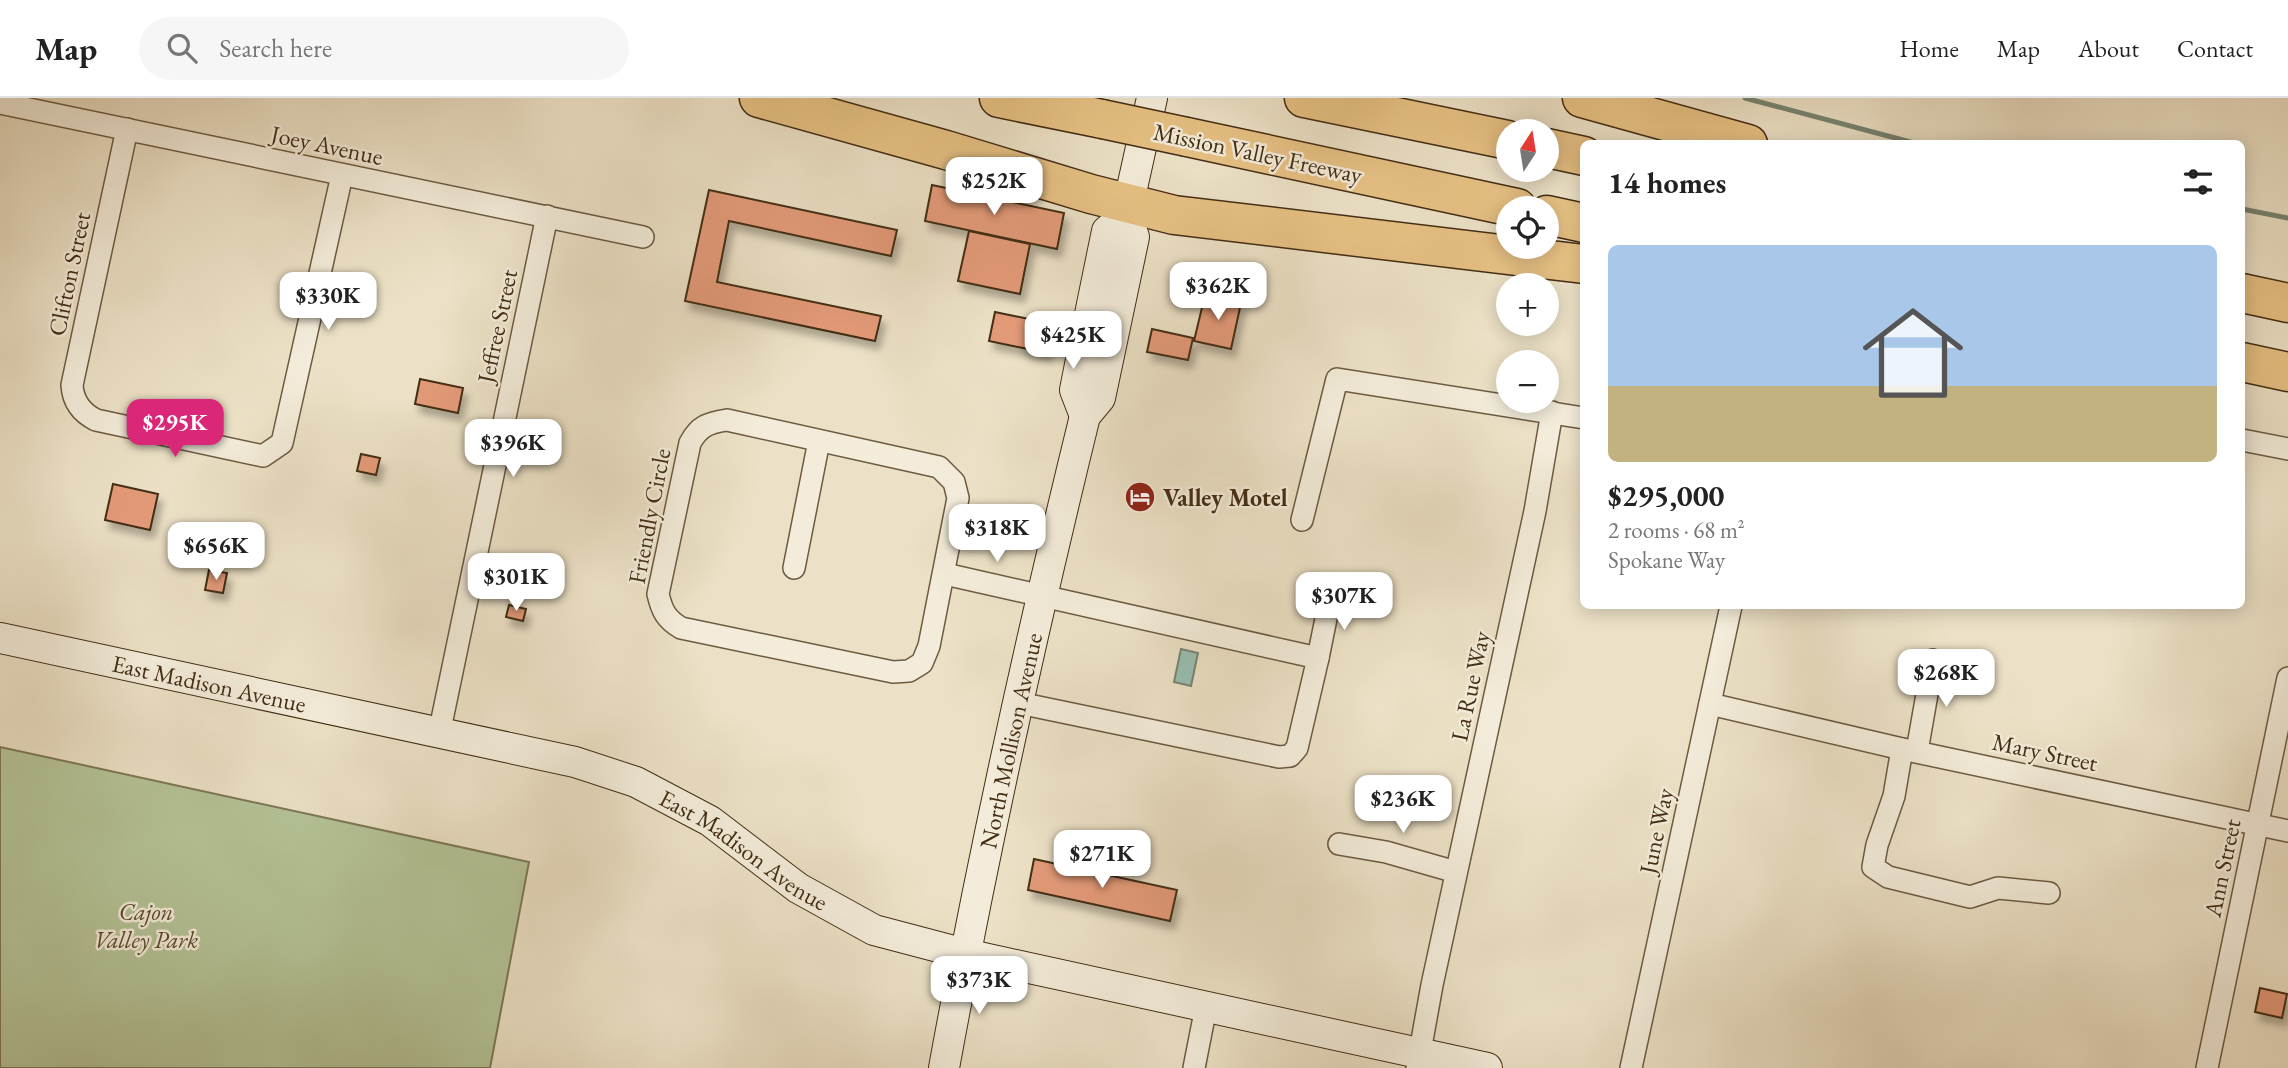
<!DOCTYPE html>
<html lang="en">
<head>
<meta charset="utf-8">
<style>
	:root { --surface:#fff; --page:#f6f6f6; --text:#222; --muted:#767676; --line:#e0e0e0; --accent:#db2777 }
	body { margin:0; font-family:"EB Garamond",serif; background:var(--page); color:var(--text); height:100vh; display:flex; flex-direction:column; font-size:26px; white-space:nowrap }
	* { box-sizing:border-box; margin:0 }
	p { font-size:23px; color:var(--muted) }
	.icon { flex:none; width:38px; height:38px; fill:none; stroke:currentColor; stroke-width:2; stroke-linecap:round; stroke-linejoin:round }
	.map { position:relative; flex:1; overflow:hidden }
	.drawer { position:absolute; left:1580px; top:42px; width:665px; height:469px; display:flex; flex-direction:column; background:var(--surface); border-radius:10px; box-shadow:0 4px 18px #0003 }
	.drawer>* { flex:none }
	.needle { width:46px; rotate:12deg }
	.fabs { position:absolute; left:1496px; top:21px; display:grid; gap:14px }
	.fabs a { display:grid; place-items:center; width:63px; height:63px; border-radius:50%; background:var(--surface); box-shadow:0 4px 18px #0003; font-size:35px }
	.price { position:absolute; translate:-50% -60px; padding:0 16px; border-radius:14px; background:#fff; color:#222; font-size:23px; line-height:46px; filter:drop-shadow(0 2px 4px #0008) }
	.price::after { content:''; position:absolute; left:50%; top:42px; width:21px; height:16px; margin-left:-10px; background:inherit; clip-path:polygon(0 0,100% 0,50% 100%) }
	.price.active { background:var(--accent); color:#fff }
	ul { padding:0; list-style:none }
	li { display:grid; align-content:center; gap:14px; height:371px; padding:0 28px }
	li span { display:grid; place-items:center; height:217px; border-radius:10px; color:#555 }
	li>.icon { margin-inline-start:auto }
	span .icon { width:126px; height:126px; fill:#fffc; stroke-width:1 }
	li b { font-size:30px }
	h2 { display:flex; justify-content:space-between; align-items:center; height:84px; padding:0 28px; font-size:30px }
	header { display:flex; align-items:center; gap:42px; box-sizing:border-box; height:98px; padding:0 35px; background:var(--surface); border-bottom:2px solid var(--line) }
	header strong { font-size:33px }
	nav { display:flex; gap:38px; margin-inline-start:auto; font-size:24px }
	.search { width:490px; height:63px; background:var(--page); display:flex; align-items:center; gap:18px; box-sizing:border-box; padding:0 24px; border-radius:38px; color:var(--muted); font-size:26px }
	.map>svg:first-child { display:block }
	.green { fill:#b4c397; stroke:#7c7855; stroke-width:2 }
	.water { fill:#99beb2; stroke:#778472; stroke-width:2 }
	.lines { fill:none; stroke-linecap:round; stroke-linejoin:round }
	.stream { stroke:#778472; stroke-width:5 }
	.building { fill:#e39a78; stroke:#432d13; stroke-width:2; filter:url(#shadow) }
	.street-casing { stroke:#6d5a40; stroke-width:24 }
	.secondary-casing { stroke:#432d13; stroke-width:32 }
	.highway-casing { stroke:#432d13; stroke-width:41 }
	.street { stroke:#f3ecda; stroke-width:21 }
	.secondary { stroke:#f3ecda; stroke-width:30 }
	.highway { stroke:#e6c083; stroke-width:38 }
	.highway-bridge-casing { stroke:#432d13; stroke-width:41; stroke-linecap:butt }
	.highway-bridge { stroke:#e6c083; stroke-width:38 }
	.labels { text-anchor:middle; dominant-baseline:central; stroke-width:5; stroke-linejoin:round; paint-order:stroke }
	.street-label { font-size:24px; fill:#432d13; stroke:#f3ecda }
	.poi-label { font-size:24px; font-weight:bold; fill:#432d13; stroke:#f3ecda; text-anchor:start }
	.park-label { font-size:24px; font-style:italic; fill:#5a4b2d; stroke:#f3ecda }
</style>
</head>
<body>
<header>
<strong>Map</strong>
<div class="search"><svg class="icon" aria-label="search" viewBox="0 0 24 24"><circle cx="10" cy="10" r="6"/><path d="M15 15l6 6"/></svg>Search here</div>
<nav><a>Home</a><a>Map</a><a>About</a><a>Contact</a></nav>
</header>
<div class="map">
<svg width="2288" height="970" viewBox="0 0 2288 970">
	<defs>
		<filter id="shadow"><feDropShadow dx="4.5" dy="8" stdDeviation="3.5" flood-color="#0004"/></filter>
	</defs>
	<rect width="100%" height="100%" fill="#ece1c6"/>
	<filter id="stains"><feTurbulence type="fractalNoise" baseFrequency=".00286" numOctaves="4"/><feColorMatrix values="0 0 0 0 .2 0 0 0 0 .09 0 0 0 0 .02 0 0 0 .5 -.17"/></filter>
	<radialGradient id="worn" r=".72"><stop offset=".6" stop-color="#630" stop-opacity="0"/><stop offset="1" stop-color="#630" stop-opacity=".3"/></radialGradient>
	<polygon class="green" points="0,649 529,764 490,970 0,970"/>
	<polygon class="water" points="1181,551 1198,555 1191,588 1174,584"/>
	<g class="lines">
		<g class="stream">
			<polyline points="1745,0 1918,46"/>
			<polyline points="2242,111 2288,120"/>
		</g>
	</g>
	<g class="building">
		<polygon points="932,87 1064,115 1057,151 925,123"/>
		<polygon points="709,92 897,132 891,158 729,123 717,184 881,218 875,243 685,203"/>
		<polygon points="969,133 1030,146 1020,196 958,183"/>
		<polygon points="1205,197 1241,205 1231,251 1194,243"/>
		<polygon points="995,214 1053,226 1047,255 989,243"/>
		<polygon points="1152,231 1193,240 1188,262 1147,254"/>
		<polygon points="420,281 463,290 458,315 415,306"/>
		<polygon points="361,356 380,360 376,377 357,373"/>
		<polygon points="113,386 158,396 150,432 105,422"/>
		<polygon points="209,472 227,475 223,495 205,492"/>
		<polygon points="509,507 526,511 523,523 506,519"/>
		<polygon points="1034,761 1177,792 1170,823 1028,792"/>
		<polygon points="2260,890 2287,896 2282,920 2255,914"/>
	</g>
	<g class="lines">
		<g class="street-casing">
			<g id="street">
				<polyline points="0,5 643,139"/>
				<path d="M127,31L72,287C73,304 82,315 96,322L263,358L282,345L342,77"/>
				<path d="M727,322L939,369L954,384L958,400L929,548L922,565L909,573L893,574L681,530C666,521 662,513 658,496L690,345C699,328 708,325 727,322Z"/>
				<polyline points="2242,342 2288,351"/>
				<polyline points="1302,422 1337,281 1584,320"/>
				<polyline points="794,470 819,343"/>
				<polyline points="945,476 1318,560 1297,650 1290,658 1279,659 1019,605"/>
				<polyline points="1318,560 1330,501"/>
				<polyline points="1710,606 1902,651 2288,733"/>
				<polyline points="439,636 547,118"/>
				<polyline points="1902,651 1894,698 1877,747 1873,769 1888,779 1970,799 1998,790 2049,795"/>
				<polyline points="1917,653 1933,562"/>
				<polyline points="1339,746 1386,754 1456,774"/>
				<polyline points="1194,970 1206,909"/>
				<polyline points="1417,970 1432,887 1535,413 1552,314"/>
				<polyline points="1631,970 1731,508"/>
				<polyline points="2207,970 2288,580"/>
			</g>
		</g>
		<g class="secondary-casing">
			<g id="secondary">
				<polyline points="1085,318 1075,292 1090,216 1107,133 1126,117"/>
				<path id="s1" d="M0,540L575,664L636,684L710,723L798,790L874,832L965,856L1487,970"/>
				<path id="s2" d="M944,970C984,751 1032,534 1085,318L1100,300L1134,139L1126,117L1152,0"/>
			</g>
		</g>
		<g class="highway-casing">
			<g id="highway">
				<polyline points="759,0 946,52 1091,96 1174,117 1584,166"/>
				<polyline points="999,0 1102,21"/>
				<polyline points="1304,0 1508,42"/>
				<polyline points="1582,0 1748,46"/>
				<polyline points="1187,39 1517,110"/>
				<polyline points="1547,50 1584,58"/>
				<polyline points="1547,117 1584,125"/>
				<polyline points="2242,195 2288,205"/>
				<polyline points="2242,264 2288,274"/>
			</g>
		</g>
		<use href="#street" class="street"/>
		<use href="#secondary" class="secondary"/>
		<use href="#highway" class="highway"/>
		<g class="highway-bridge-casing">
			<polyline id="highway-bridge" points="1102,21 1187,39"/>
		</g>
		<use href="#highway-bridge" class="highway-bridge"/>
	</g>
	<defs>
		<g id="hotel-disc" transform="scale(1.575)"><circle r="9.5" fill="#8f2418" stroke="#f3ecda"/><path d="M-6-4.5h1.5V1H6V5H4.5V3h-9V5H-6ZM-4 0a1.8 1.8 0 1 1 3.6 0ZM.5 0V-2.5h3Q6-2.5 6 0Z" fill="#fff"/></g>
	</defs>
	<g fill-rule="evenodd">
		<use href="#hotel-disc" x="1140" y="399"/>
	</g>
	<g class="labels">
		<g class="street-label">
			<text transform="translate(327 47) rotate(12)">Joey Avenue</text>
			<text transform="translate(1258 55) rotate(12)">Mission Valley Freeway</text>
			<text transform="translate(69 176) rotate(-78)">Clifton Street</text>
			<text transform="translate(497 228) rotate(-78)">Jeffree Street</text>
			<text transform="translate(649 418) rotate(-79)">Friendly Circle</text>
			<text stroke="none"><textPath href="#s1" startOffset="214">East Madison Avenue</textPath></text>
			<text transform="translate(1470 588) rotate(-78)">La Rue Way</text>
			<text stroke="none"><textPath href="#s2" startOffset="334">North Mollison Avenue</textPath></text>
			<text transform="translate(2045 654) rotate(12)">Mary Street</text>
			<text transform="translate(1656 733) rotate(-78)">June Way</text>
			<text stroke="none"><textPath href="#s1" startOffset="780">East Madison Avenue</textPath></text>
			<text transform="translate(2222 770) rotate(-78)">Ann Street</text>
		</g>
		<g class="poi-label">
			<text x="1163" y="399">Valley Motel</text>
		</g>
		<g class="park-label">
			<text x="146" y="813">Cajon<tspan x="146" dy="28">Valley Park</tspan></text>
		</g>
	</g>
	<rect width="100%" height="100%" filter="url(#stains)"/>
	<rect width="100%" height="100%" fill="url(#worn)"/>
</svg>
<div class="fabs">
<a><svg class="needle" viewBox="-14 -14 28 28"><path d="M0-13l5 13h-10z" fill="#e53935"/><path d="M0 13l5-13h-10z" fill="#767676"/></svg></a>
<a><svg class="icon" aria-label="locate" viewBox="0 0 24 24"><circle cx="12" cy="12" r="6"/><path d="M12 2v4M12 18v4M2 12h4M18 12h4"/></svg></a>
<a>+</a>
<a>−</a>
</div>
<b class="price" style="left:994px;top:119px">$252K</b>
<b class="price" style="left:1218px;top:224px">$362K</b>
<b class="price" style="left:328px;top:234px">$330K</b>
<b class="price" style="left:1073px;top:273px">$425K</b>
<b class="price active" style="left:175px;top:361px">$295K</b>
<b class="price" style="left:513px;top:381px">$396K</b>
<b class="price" style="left:997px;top:466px">$318K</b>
<b class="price" style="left:216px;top:484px">$656K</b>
<b class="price" style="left:516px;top:515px">$301K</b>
<b class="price" style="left:1344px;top:534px">$307K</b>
<b class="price" style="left:1946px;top:611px">$268K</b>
<b class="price" style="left:1403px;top:737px">$236K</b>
<b class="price" style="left:1102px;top:792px">$271K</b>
<b class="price" style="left:979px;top:918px">$373K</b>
<section class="drawer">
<h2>14 homes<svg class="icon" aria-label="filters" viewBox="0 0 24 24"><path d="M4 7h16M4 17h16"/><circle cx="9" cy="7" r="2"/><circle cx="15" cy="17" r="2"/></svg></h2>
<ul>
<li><span style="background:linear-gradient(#a9c7e8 65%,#c2b280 0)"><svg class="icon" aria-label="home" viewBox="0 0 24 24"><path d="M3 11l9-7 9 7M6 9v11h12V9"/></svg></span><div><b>$295,000</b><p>2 rooms · 68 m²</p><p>Spokane Way</p></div></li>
</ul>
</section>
</div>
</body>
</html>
